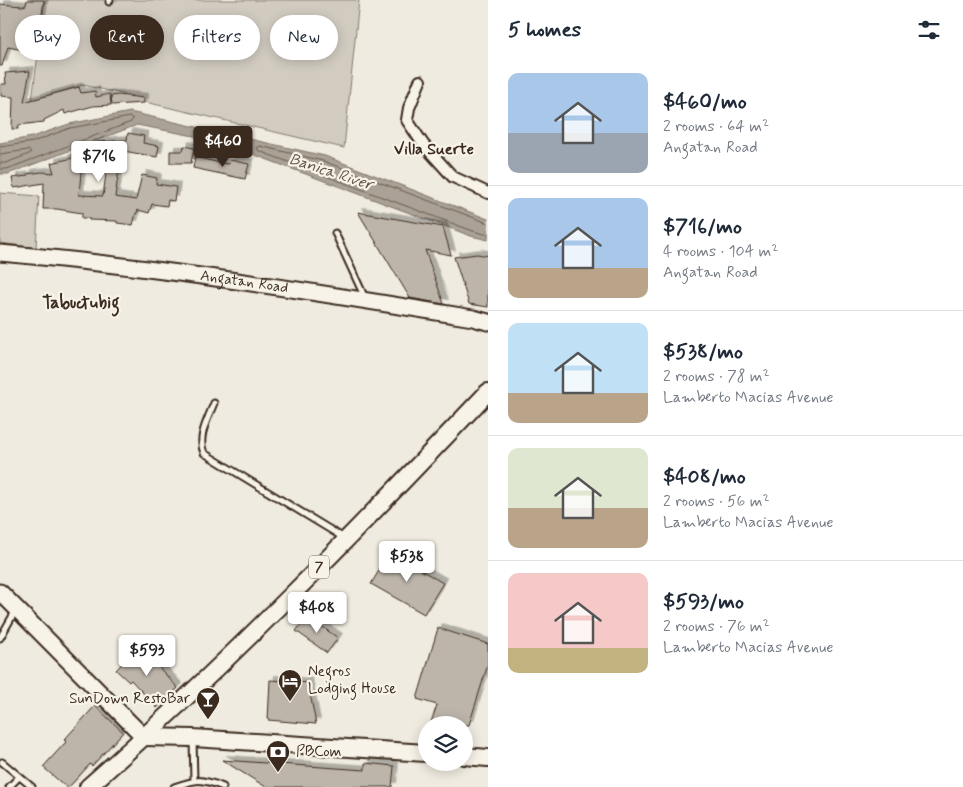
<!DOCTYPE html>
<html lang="en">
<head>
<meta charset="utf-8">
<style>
	:root { --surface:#fff; --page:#f6f6f7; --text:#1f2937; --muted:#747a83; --line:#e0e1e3; --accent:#3b2a1e }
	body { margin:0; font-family:Mynerve,sans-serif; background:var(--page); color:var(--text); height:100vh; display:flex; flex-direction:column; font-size:19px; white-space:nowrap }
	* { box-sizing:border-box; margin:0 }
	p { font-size:16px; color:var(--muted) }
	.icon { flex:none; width:28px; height:28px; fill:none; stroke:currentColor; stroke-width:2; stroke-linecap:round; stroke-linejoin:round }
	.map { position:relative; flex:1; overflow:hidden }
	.side { display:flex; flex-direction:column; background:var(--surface); width:475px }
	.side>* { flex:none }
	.top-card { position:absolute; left:15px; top:15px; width:398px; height:45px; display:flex; gap:10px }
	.tools { position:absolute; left:418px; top:716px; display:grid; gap:10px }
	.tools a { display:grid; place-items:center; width:55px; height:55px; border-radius:50%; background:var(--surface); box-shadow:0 2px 12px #0003; font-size:25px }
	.price { position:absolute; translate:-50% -42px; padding:0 11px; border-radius:5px; background:#fff; color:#222; font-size:16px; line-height:32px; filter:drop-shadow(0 1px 2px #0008) }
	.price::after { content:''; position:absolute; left:50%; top:30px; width:15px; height:11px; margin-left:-8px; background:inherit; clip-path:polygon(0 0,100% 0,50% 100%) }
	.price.selected { background:var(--accent); color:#fff }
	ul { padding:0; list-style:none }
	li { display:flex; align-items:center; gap:15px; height:125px; padding:0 20px }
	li+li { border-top:1px solid var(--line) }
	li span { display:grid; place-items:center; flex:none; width:140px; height:100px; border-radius:10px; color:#555 }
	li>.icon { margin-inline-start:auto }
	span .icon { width:60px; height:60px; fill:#fffc; stroke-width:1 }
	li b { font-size:21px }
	h2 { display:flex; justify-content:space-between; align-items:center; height:60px; padding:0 20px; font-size:21px }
	.tag { padding:0 18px; border-radius:22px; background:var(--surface); box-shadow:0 2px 12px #0003; font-size:18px; line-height:45px }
	.tag.selected { background:var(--accent); color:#fff }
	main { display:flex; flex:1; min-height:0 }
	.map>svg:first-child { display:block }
	.green { fill:#d1cbc0; stroke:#867a6f }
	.water { fill:#aaa296; stroke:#7e7266 }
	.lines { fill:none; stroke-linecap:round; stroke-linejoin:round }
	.shore { stroke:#675a4e; stroke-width:1 }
	.building { fill:#bdb5aa; stroke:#3b2a1e; fill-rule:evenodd; filter:url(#shadow) }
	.lane-casing { stroke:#3b2a1e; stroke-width:9 }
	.street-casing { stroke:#3b2a1e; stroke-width:14 }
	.secondary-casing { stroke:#3b2a1e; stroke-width:19 }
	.primary-casing { stroke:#3b2a1e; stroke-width:20 }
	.lane { stroke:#f7f3e8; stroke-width:5 }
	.street { stroke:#f7f3e8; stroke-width:10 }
	.secondary { stroke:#f7f3e8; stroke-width:15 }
	.primary { stroke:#f7f3e8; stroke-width:16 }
	.labels { text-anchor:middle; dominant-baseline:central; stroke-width:4.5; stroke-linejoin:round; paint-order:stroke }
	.shield { fill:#f7f3e8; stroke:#73665b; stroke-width:1 }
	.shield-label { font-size:14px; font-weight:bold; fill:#3b2a1e }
	.street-label { font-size:15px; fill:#3b2a1e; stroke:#f7f3e8 }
	.poi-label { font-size:15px; fill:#3b2a1e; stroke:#f7f3e8; text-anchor:start }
	.neighbourhood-label { font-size:16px; font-weight:bold; fill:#3b2a1e; stroke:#f7f3e8 }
	.water-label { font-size:16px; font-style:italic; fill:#625448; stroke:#f7f3e8 }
	.quarter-label { font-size:18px; font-weight:bold; fill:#3b2a1e; stroke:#f7f3e8 }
</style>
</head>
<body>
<main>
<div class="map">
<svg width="488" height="787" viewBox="0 0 488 787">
	<defs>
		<filter id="shadow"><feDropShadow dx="4.5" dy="-4.5" stdDeviation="0" flood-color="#0004"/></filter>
	</defs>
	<rect width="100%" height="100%" fill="#efebe0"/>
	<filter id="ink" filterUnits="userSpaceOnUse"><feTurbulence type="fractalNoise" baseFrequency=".02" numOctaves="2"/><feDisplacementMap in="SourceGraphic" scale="10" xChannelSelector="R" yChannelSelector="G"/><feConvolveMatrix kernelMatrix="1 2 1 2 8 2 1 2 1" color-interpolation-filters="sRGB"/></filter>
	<g filter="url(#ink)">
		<g class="green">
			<polygon points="45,0 359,0 344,148 132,99 132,96 83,85 32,100"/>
			<polygon points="0,193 39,196 36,248 0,243"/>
		</g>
		<polygon class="water" points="130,112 325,156 488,219 488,240 471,236 215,140 137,125 8,174 0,174 0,143 32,137 69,124"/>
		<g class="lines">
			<g class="shore">
				<polyline points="0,147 33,142 70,128 130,117 133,119 131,122 7,169 0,169"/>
				<polyline points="0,154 28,150 31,152 29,154 6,163 0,163"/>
				<polyline points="488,223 323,161 260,146 257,148 259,151 473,231 488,235"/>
			</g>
		</g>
		<g class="building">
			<polygon points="27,0 44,0 38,41 30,40 28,51 8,47 2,66 0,66 0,4 22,6 26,5"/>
			<polygon points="30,71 24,102 79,87 81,93 95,91 96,97 110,94 111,105 93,106 65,114 64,110 44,120 44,122 19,125 18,129 12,129 13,97 1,96 1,84 6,84 5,73"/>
			<polygon points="118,95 144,98 144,103 112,105 111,96"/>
			<path d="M128,133L144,136L143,143L159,146L157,157L118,150L119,169L115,197L136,200L142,175L157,178L156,184L176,187L174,201L168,200L167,206L152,204L149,213L138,210L137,213H136L133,225L117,223V221L89,220V218H82V213L57,209H43L44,183L14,188L12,178L27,176V174L42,172L54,173L51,163L73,158L72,153L89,149L88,145L95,144L97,142L127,140ZM106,157V166H107L103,196L79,195L82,161Z"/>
			<polygon points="184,146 194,148 191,163 170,163 170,151 183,151"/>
			<polygon points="195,157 220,163 229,164 230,160 249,164 245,179 193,168"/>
			<polygon points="358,212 443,227 451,255 425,250 444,304 410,298"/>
			<polygon points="477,254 488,256 488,307 469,304 454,257"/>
			<polygon points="390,552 443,583 424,614 371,584"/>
			<polygon points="307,616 338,638 327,653 296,631"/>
			<polygon points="438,628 488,644 488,664 469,725 430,725 437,705 417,699"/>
			<polygon points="139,646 178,688 157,708 131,680 129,682 116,670"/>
			<polygon points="270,680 308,683 316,724 268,720"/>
			<polygon points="95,706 123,732 92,766 90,764 69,787 66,787 43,767 66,742 64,740"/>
			<polygon points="222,760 365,770 365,763 394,766 392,787 266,787"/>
		</g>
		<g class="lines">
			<g class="lane-casing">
				<g id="lane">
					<polyline points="109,2 110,0"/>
					<polyline points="335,233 365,298"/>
					<path d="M214,403C208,419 197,437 204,453L344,538"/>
					<polyline points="0,638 16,610"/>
					<polyline points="193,740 194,780"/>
					<polyline points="2,762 32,787"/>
					<polyline points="9,787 19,777"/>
					<path d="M174,787C197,779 200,778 223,787"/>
				</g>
			</g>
			<g class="street-casing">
				<polyline id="street" points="420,81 409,108 407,120 423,144 453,177 488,193"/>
			</g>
			<g class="secondary-casing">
				<g id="secondary">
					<path id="s1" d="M0,253C158,267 316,292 473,318L488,322"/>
					<polyline points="0,592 144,737"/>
				</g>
			</g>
			<g class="primary-casing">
				<g id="primary">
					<polyline points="144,737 193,738 426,753"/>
					<polyline points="464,756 488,758"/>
					<path d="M88,787C229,663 359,528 488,392"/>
				</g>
			</g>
			<use href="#lane" class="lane"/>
			<use href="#street" class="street"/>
			<use href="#secondary" class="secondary"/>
			<use href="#primary" class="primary"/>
		</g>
	</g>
	<defs>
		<g id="hotel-pin" transform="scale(1.25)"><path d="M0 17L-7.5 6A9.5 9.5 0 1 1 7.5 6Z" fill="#3b2a1e" stroke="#f7f3e8"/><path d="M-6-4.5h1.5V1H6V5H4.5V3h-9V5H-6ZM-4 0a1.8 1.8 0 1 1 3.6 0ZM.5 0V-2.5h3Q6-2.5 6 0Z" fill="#fff"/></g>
		<g id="bar-pin" transform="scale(1.25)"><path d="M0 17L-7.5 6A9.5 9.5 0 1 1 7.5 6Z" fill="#3b2a1e" stroke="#f7f3e8"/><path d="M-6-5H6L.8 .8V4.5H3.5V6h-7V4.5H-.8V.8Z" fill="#fff"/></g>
		<g id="bank-pin" transform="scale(1.25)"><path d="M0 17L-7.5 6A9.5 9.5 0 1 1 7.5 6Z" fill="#3b2a1e" stroke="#f7f3e8"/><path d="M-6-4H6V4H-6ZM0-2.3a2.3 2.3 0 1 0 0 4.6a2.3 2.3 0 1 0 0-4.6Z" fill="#fff"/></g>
	</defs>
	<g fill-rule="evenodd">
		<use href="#hotel-pin" x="290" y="681"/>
		<use href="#bar-pin" x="208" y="699"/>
		<use href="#bank-pin" x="278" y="752"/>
	</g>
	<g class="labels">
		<rect class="shield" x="309" y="555.5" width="20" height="23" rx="4"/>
		<g class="shield-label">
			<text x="319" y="567">7</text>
		</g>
		<g class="street-label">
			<text stroke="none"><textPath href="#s1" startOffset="246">Angatan Road</textPath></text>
		</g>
		<g class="poi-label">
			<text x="308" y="672">Negros<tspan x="308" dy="17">Lodging House</tspan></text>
			<text x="190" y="699" text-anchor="end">SunDown RestoBar</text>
			<text x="296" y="752">PBCom</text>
		</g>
		<g class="neighbourhood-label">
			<text x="434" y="149">Villa Suerte</text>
		</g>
		<g class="water-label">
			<text transform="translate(331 172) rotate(18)">Banica River</text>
		</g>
		<g class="quarter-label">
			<text x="81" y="303">Tabuctubig</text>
		</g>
	</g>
</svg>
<div class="tools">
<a><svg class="icon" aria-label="layers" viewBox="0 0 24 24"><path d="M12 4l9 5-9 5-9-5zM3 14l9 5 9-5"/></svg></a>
</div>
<b class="price selected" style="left:223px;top:168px">$460</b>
<b class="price" style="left:99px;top:183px">$716</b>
<b class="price" style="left:407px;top:583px">$538</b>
<b class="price" style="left:317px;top:634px">$408</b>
<b class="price" style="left:147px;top:677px">$593</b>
<div class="top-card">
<a class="tag">Buy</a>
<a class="tag selected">Rent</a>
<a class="tag">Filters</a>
<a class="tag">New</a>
</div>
</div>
<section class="side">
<h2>5 homes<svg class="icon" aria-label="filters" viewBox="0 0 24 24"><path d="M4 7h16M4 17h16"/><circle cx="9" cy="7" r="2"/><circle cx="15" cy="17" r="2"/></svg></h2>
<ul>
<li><span style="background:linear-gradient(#a9c7e8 60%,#9aa5b1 0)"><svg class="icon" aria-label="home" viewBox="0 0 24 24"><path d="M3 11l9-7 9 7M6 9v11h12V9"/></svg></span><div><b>$460/mo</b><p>2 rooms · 64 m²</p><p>Angatan Road</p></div></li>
<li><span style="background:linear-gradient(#a9c7e8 70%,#b9a48a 0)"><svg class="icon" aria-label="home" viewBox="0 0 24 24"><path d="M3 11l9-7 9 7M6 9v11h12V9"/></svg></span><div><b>$716/mo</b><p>4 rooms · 104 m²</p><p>Angatan Road</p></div></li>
<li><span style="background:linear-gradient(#bfe0f5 70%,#b9a48a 0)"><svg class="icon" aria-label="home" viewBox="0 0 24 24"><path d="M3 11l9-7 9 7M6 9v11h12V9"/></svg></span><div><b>$538/mo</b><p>2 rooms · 78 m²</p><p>Lamberto Macias Avenue</p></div></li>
<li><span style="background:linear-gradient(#dfe7d0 60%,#b9a48a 0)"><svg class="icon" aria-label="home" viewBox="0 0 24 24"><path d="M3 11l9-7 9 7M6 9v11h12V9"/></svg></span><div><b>$408/mo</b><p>2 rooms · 56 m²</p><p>Lamberto Macias Avenue</p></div></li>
<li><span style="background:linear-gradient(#f6c9c9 75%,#c2b280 0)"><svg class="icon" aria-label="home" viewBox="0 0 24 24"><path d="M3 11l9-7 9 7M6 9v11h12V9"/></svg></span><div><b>$593/mo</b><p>2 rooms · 76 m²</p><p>Lamberto Macias Avenue</p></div></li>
</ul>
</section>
</main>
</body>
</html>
